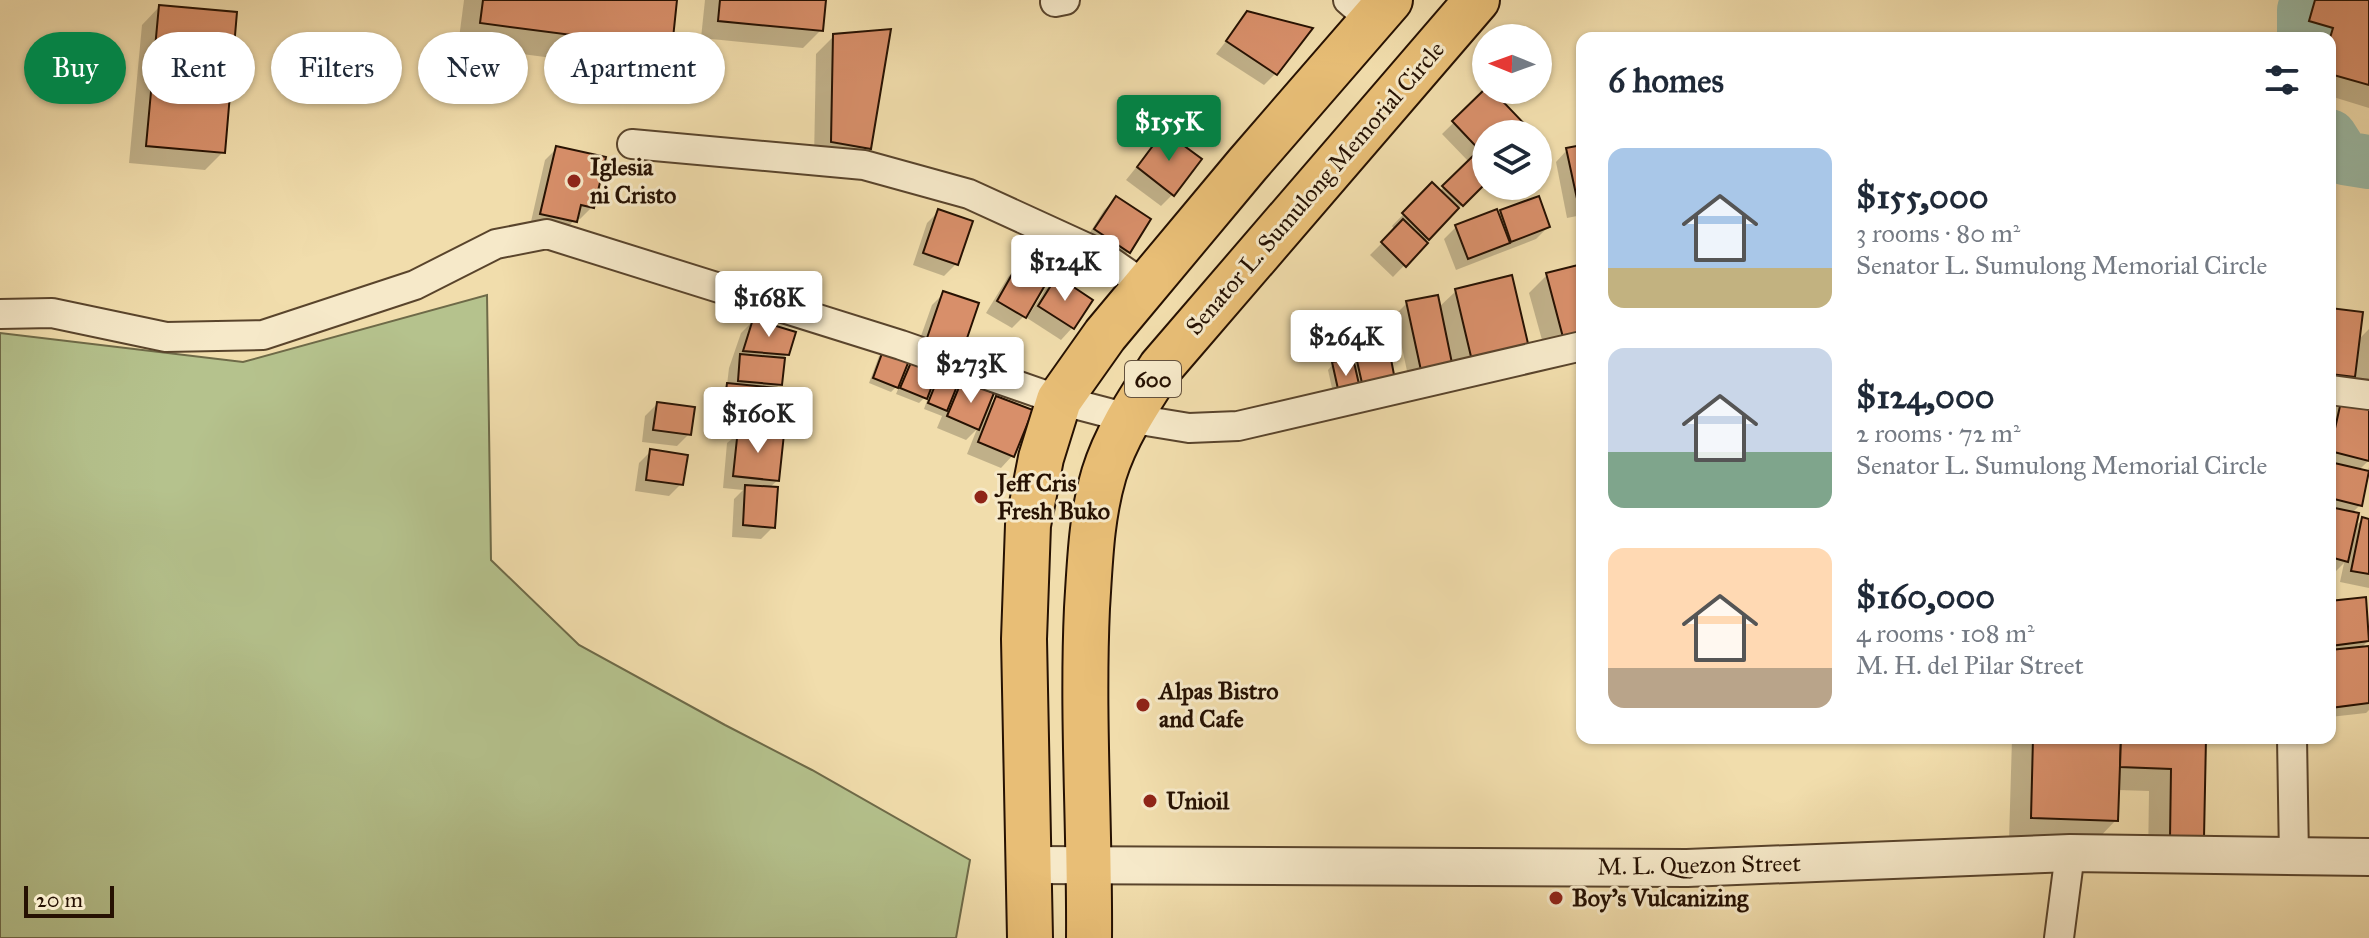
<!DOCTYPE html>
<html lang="en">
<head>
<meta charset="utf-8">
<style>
	:root { --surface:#fff; --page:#f6f6f7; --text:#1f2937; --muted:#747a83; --accent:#0b8043 }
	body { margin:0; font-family:"IM FELL Great Primer",serif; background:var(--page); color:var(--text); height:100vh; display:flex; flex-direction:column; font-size:30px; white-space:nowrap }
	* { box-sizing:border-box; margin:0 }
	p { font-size:26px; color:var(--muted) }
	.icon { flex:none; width:44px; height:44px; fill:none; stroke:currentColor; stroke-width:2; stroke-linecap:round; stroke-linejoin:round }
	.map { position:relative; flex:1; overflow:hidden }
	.drawer { position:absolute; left:1576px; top:32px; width:760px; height:712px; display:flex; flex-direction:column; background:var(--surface); border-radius:16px; box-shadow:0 2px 6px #0004 }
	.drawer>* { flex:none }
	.banner { position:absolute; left:24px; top:32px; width:760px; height:72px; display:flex; gap:16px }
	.needle { width:52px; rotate:271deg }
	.fabs { position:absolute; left:1472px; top:24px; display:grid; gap:16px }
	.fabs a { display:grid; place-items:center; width:80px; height:80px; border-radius:50%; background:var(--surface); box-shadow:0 2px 6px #0004; font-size:40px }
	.scale { position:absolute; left:24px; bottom:20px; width:90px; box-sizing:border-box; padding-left:8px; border:4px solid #261102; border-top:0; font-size:22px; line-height:28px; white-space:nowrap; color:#261102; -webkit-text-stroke:6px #f6e9c9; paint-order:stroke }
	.price { position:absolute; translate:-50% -68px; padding:0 18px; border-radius:8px; background:#fff; color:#222; font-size:26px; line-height:52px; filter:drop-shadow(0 2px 4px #0008) }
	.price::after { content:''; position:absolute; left:50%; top:48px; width:24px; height:18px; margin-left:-12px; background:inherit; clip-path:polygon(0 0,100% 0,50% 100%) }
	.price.on { background:var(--accent); color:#fff }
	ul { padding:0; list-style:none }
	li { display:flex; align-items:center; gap:24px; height:200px; padding:0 32px }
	li span { display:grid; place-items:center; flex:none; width:224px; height:160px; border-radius:16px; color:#555 }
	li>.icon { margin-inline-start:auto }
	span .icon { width:96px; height:96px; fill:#fffc; stroke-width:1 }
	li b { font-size:34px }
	h2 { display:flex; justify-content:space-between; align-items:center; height:96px; padding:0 32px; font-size:34px }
	.tag { padding:0 28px; border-radius:36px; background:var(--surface); box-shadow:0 2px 6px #0004; font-size:28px; line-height:72px }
	.tag.on { background:var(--accent); color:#fff }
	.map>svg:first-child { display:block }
	.green { fill:#b5c28d; stroke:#6e6a48; stroke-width:2 }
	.shadow { fill:#0003 }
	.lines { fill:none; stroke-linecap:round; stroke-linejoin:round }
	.river { stroke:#9bbca8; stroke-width:54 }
	.building { fill:#d88f6a; stroke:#261102; stroke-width:2 }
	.minor-casing { stroke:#59442c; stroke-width:32 }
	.tertiary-casing { stroke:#59442c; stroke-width:40 }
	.primary-casing { stroke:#261102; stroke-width:48 }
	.minor { stroke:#f6e9c9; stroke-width:28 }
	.tertiary { stroke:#f6e9c9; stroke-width:36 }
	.primary { stroke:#e8be76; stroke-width:44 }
	.poi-dot { fill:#8f2418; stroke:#f6e9c9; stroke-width:3 }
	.labels { text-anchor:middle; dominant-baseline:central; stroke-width:6; stroke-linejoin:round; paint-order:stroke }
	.shield { fill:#f6e9c9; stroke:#64523e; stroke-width:2 }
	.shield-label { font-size:22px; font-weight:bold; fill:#261102 }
	.poi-label { font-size:24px; font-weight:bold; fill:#261102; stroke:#f6e9c9; text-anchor:start }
	.street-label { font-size:24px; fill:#261102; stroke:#f6e9c9 }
</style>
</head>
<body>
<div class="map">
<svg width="2369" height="938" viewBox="0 0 2369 938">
	<rect width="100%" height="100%" fill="#f1ddac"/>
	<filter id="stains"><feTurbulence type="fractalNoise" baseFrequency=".0025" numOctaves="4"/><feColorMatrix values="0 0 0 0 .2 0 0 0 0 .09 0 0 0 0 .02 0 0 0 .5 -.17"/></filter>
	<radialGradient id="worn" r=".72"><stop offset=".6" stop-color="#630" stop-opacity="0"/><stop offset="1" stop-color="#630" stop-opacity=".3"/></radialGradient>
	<polygon class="green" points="487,295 491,560 579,645 725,725 812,770 970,860 956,938 0,938 0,333 243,362"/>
	<g class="shadow">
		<polygon points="464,0 675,0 670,47 647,70 458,46"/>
		<polygon points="705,0 824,0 821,30 803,48 701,38"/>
		<polygon points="2303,0 2369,0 2369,108 2330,96 2330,38 2292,38"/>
		<polygon points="159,7 223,152 205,170 129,163 142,25"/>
		<polygon points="1248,13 1275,74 1264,85 1216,54"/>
		<polygon points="834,36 870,148 852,166 814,159 816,54"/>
		<polygon points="1487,90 1531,134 1486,134 1486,181 1424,242 1425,244 1393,277 1370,255 1395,230 1392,226 1432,185 1439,192 1469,162 1442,134"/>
		<polygon points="1164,133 1173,194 1161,206 1126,180"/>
		<polygon points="1582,147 1582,215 1567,218 1556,162 1567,150"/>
		<polygon points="557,148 592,207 580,219 576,218 563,233 530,226 545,160"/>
		<polygon points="1116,199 1128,252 1116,263 1084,242 1104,210"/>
		<polygon points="939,211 956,264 944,276 913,265 927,223"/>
		<polygon points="1501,212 1548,227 1536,239 1456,270 1444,239 1456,227 1497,216"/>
		<polygon points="1019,265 1024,316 1012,328 986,313 1008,277"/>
		<polygon points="1582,266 1582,349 1547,358 1529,293 1547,275"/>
		<polygon points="1057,279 1090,301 1072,328 1061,340 1027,318 1045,290"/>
		<polygon points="1456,291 1528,351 1410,385 1395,315 1407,303 1438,308"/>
		<polygon points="944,293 961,349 949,361 916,350 932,305"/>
		<polygon points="2330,310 2357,341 2369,329 2369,401 2355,398 2356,373 2335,394 2330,394"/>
		<polygon points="753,321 787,354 783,359 780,384 774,390 779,430 774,435 778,480 769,488 773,527 761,539 732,537 734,499 743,490 723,488 727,443 732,439 712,437 716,397 727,385 729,368 741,333"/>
		<polygon points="885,351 902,372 912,362 929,386 940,375 953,392 962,382 986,409 996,398 1012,456 1001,468 967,454 977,429 966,440 937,428 942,416 924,409 930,392 919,403 896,394 901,382 891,392 869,383 879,356"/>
		<polygon points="1388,356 1352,403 1335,402 1328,370 1333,364 1353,367 1358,363"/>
		<polygon points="2342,399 2369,460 2358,471 2367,473 2369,467 2369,476 2360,505 2351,514 2353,528 2362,520 2369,521 2369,588 2340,582 2344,563 2335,572 2330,571 2330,413"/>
		<polygon points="657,404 689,434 677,446 642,442 645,416"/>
		<polygon points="650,452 681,484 669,496 635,491 639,463"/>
		<polygon points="2364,599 2369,640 2361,648 2369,648 2369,710 2366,713 2330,717 2330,603"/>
		<polygon points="2012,738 2204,738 2202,837 2148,861 2149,791 2118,790 2116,820 2094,843 2009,840"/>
	</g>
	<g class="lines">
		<g class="river">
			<polyline points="2304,38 2304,10 2307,0"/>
			<polyline points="2330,136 2344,158 2369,162"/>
		</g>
	</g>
	<g class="building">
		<polygon points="483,0 677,0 672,48 480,23"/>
		<polygon points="720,0 826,0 823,31 718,21"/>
		<polygon points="2315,0 2369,0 2369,85 2330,74 2330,38 2333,28 2309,21"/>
		<polygon points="159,5 237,12 225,153 146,146"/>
		<polygon points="1247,11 1313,28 1277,75 1226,41"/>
		<polygon points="891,29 871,149 831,142 833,34"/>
		<polygon points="1486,88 1492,90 1534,134 1486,134 1486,157 1452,121"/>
		<polygon points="1164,131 1202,159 1174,196 1137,167"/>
		<polygon points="1582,145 1582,207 1579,208 1566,148"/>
		<polygon points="556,146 606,157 594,208 581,205 577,222 540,214"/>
		<polygon points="1474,155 1486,167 1486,183 1463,206 1442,186"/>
		<polygon points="1432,182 1459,208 1429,240 1402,213"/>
		<polygon points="1116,196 1151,219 1130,253 1094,229"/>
		<polygon points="1539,196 1550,227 1511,242 1500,210"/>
		<polygon points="938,209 973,221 958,265 923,253"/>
		<polygon points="1497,209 1510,243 1468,259 1455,225"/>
		<polygon points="1403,219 1428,243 1406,267 1381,242"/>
		<polygon points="1019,262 1048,280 1026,318 997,301"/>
		<polygon points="1582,264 1582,337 1564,341 1546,273"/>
		<polygon points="1512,275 1530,352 1473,365 1455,289"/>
		<polygon points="1057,276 1093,300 1074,329 1038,306"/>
		<polygon points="943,291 979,303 963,350 927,338"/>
		<polygon points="1438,295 1453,368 1422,375 1406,301"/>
		<polygon points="2330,308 2363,312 2355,377 2330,374"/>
		<polygon points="753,319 796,332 789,355 743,351"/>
		<polygon points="884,348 910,358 898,388 873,378"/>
		<polygon points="740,354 785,358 782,385 738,381"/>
		<polygon points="1390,354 1396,385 1364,392 1357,361"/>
		<polygon points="1353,358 1361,393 1340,398 1332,362"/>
		<polygon points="912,360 938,370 927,399 900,388"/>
		<polygon points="940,373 959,381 947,411 928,403"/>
		<polygon points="962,380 994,393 979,430 947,416"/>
		<polygon points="727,383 785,389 781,431 722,426"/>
		<polygon points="996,396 1033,410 1014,457 978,442"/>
		<polygon points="2342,397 2369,404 2369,461 2330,451"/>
		<polygon points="657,402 695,407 691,435 653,430"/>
		<polygon points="738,429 784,434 779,481 733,476"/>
		<polygon points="650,449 688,455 683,485 646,480"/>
		<polygon points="2330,462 2369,471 2362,506 2330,498"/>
		<polygon points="745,485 778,487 775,528 743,525"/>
		<polygon points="2330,507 2359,513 2348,562 2330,557"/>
		<polygon points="2362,517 2369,519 2369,574 2351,571"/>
		<polygon points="2366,597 2369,641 2330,646 2330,601"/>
		<polygon points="2369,646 2369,703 2330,708 2330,650"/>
		<polygon points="2033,738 2121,738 2118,821 2031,818"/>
		<polygon points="2121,738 2206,738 2204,838 2170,839 2171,769 2120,767"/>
	</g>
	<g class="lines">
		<g class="minor-casing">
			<g id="minor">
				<polyline points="1348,0 1372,21"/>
				<polyline points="1055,2 1065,0"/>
				<polyline points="632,144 864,165 969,194 1098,253 1147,287"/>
				<polyline points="0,314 52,313 166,337 263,335 415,285 496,244 547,234 901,345 1059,400 1128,418 1189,428 1238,426 1582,346"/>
				<polyline points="2330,390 2369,395"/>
				<polyline points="2292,738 2294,857"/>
				<polyline points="2059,938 2070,853"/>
			</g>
		</g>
		<g class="tertiary-casing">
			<polyline id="tertiary" points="1029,865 1687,868 2070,853 2369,857"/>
		</g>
		<g class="primary-casing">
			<g id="primary">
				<polyline points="1030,938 1024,639 1028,525 1041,458 1059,400 1105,335 1247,165 1390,0"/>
				<path d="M1089,938C1090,828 1082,718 1087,608C1090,562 1091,518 1104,474C1116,435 1139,401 1161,367L1477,0"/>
			</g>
		</g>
		<use href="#minor" class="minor"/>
		<use href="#tertiary" class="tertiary"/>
		<use href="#primary" class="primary"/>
	</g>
	<g class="poi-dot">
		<circle cx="574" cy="181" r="8"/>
		<circle cx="981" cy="497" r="8"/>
		<circle cx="1143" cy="705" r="8"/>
		<circle cx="1150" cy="801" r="8"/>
		<circle cx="1556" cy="898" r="8"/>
	</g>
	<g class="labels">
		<rect class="shield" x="1125" y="361" width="56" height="36" rx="6"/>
		<g class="shield-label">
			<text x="1153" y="379">600</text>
		</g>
		<g class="poi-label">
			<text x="590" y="167">Iglesia<tspan x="590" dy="28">ni Cristo</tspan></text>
			<text x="997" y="483">Jeff Cris<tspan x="997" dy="28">Fresh Buko</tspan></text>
			<text x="1159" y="691">Alpas Bistro<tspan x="1159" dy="28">and Cafe</tspan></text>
			<text x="1166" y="801">Unioil</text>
			<text x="1572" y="898">Boy's Vulcanizing</text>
		</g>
		<g class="street-label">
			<text transform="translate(1315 188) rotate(-49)">Senator L. Sumulong Memorial Circle</text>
			<text transform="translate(1699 865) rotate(-1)">M. L. Quezon Street</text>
		</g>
	</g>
	<rect width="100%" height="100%" filter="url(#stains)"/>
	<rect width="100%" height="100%" fill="url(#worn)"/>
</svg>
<div class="fabs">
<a><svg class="needle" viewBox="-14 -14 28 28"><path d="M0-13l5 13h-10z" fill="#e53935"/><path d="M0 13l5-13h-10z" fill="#747a83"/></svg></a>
<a><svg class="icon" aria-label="layers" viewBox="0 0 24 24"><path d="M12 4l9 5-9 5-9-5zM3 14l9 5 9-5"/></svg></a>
</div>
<div class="scale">20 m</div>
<b class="price on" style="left:1169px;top:163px">$155K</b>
<b class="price" style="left:1065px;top:303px">$124K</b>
<b class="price" style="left:769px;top:339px">$168K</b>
<b class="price" style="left:1346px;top:378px">$264K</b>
<b class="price" style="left:971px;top:405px">$273K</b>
<b class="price" style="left:758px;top:455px">$160K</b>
<div class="banner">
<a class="tag on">Buy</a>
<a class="tag">Rent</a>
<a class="tag">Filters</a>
<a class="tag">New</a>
<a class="tag">Apartment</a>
</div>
<section class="drawer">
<h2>6 homes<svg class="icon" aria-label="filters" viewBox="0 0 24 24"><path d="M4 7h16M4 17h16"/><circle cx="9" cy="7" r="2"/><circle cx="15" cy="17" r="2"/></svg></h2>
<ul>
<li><span style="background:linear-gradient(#a9c7e8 75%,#c2b280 0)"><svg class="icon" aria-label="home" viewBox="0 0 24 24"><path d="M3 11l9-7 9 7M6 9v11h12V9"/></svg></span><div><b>$155,000</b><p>3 rooms · 80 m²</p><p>Senator L. Sumulong Memorial Circle</p></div></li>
<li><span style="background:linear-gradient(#c9d6e8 65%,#7fa58c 0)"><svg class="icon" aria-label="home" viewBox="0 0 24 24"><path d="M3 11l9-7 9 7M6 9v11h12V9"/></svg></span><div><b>$124,000</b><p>2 rooms · 72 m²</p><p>Senator L. Sumulong Memorial Circle</p></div></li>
<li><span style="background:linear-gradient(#ffd9b3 75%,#b9a48a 0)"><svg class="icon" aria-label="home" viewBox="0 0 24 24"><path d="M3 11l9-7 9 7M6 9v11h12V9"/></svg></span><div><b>$160,000</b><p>4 rooms · 108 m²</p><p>M. H. del Pilar Street</p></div></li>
</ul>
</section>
</div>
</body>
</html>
